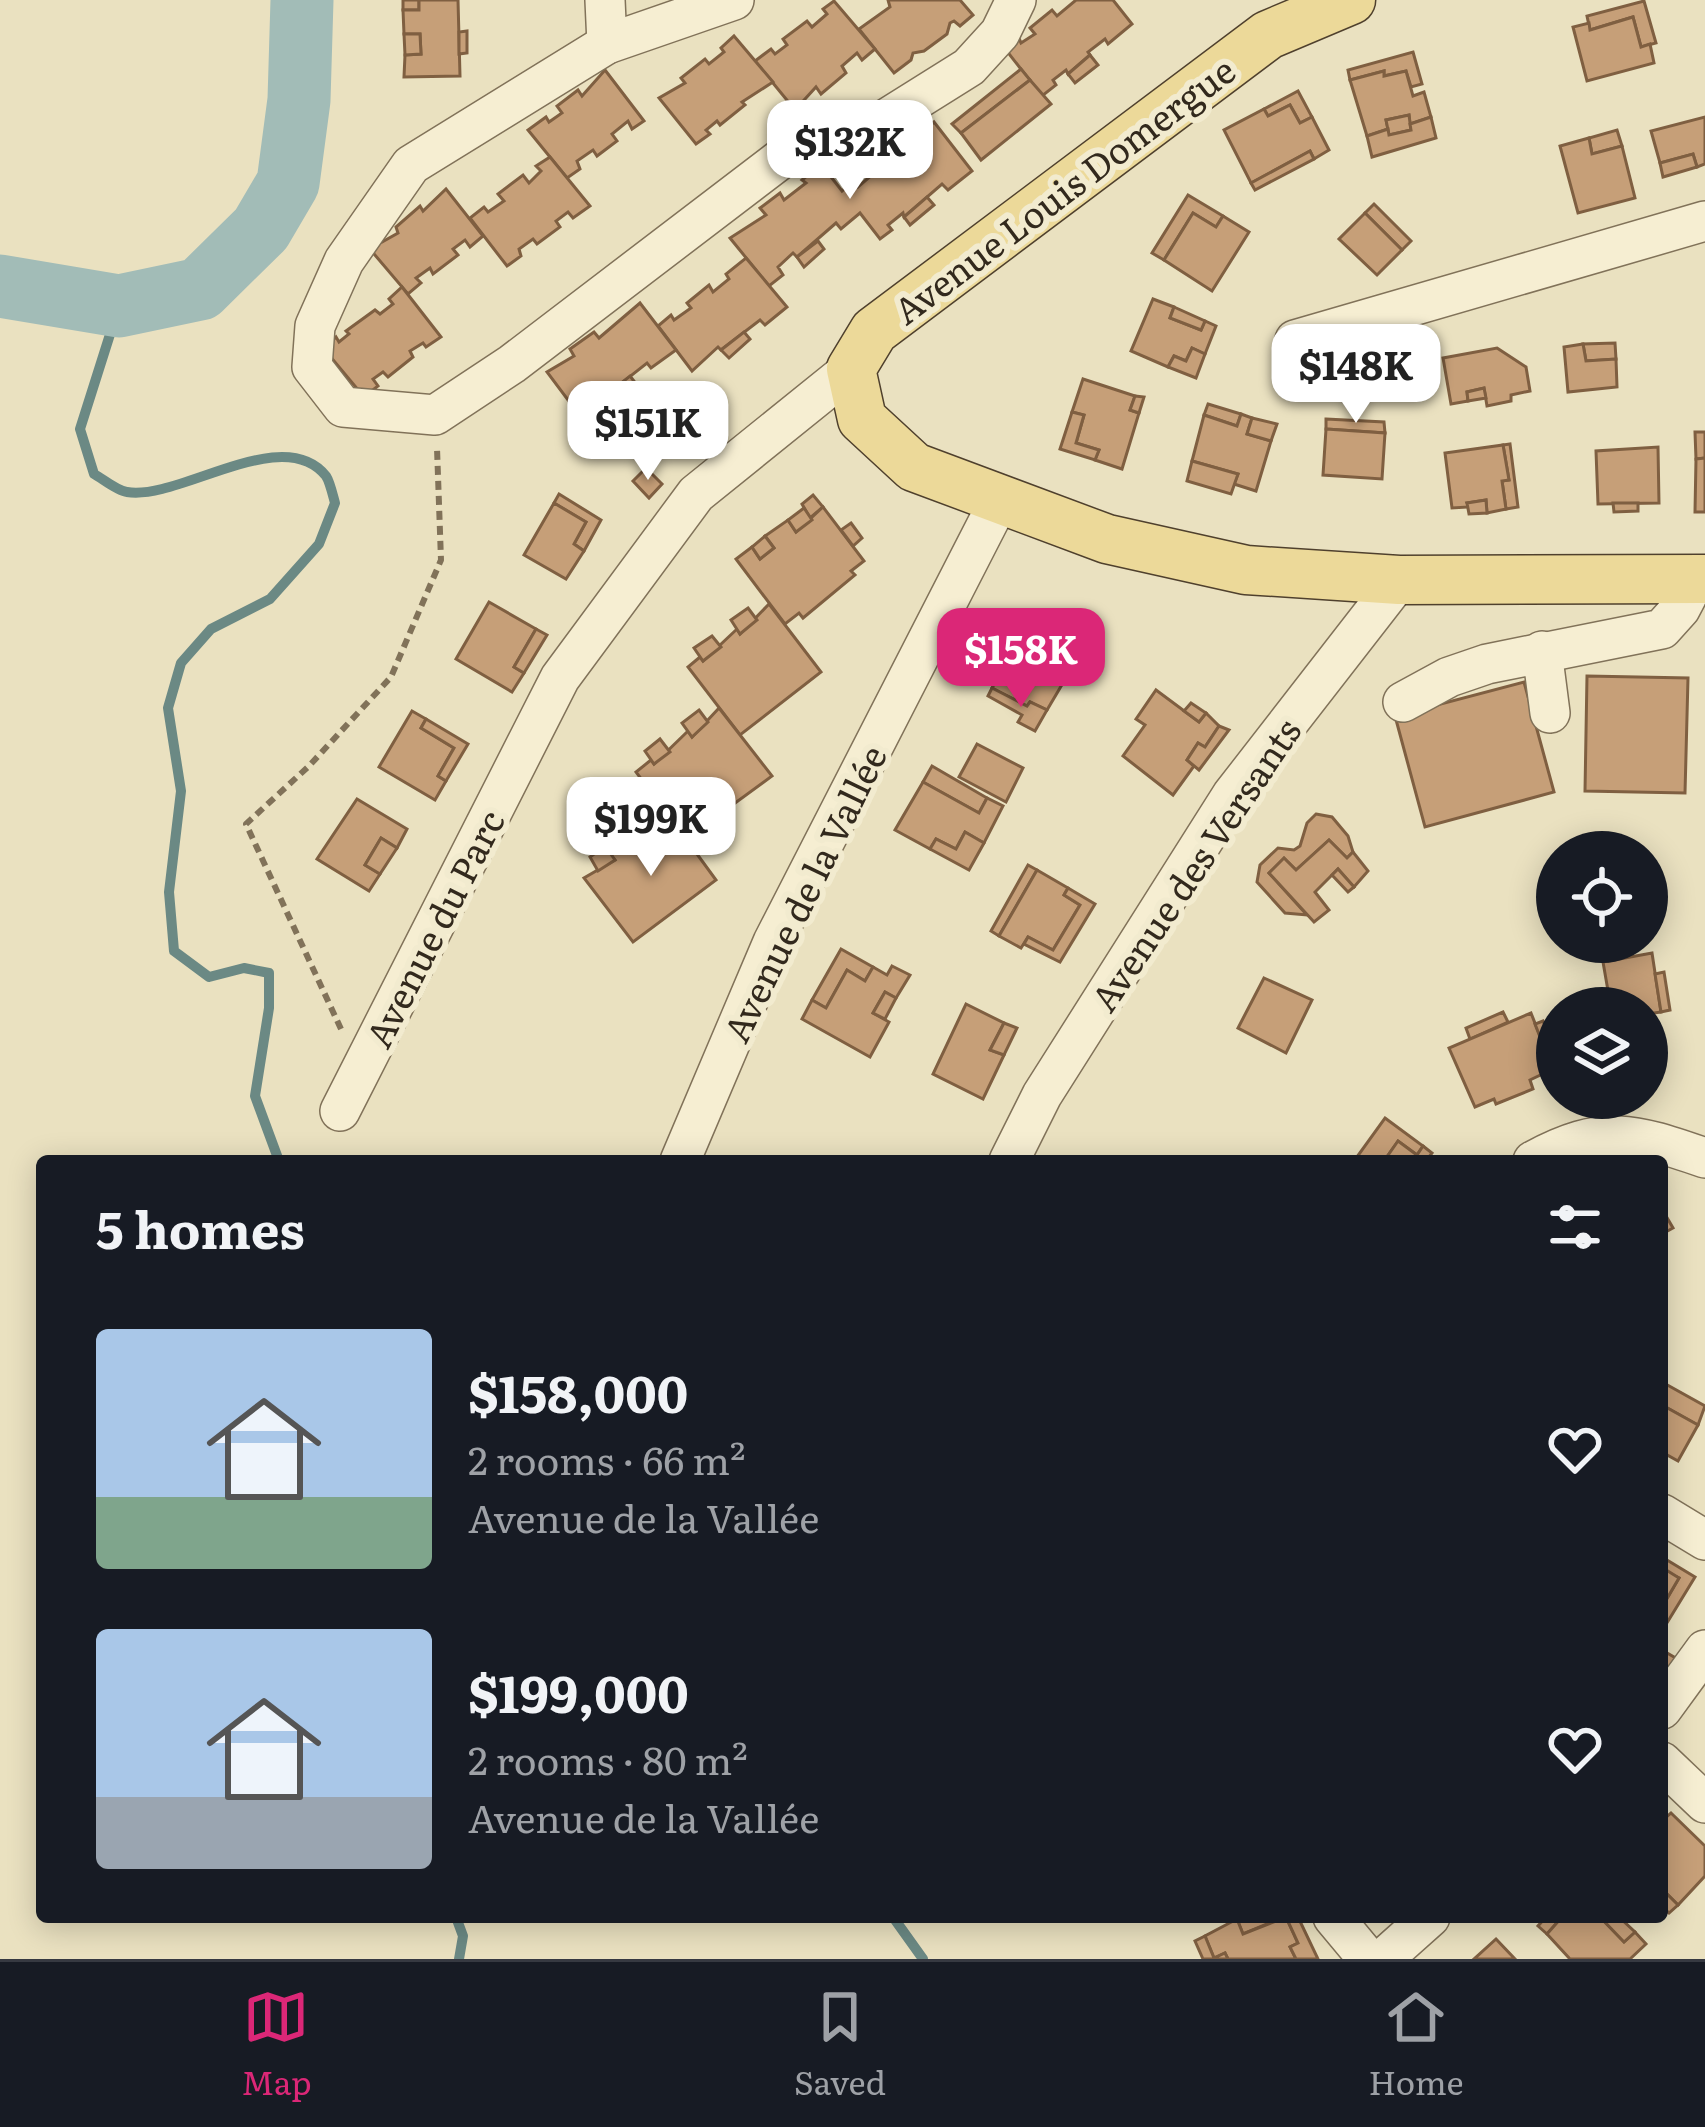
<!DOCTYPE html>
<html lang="en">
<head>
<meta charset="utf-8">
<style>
	:root { --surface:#171b24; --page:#20242c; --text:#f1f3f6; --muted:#9ea1a6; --line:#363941; --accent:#db2777 }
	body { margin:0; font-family:Literata,serif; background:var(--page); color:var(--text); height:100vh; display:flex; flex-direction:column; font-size:45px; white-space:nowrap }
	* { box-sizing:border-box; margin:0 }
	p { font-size:39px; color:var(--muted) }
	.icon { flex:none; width:66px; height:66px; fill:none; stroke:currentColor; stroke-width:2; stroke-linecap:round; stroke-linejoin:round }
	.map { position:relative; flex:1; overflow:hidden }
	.drawer { position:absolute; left:36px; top:1155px; width:1632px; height:768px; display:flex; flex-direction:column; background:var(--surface); border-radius:12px; box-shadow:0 6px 30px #0003 }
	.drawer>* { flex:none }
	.tools { position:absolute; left:1536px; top:831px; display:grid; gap:24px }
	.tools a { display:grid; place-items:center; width:132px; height:132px; border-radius:50%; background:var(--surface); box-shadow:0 6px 30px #0003; font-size:60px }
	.price { position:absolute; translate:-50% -102px; padding:0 27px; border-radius:24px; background:#fff; color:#222; font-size:39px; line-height:78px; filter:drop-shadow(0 3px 6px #0008) }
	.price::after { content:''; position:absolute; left:50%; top:72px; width:36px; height:27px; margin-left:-18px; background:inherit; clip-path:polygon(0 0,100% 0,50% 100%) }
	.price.current { background:var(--accent); color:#fff }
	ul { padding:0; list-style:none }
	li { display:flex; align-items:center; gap:36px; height:300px; padding:0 60px }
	li span { display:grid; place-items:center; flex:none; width:336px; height:240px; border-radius:12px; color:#555 }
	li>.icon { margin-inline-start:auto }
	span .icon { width:144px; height:144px; fill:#fffc; stroke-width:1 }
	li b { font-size:51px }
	h2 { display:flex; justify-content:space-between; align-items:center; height:144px; padding:0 60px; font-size:51px }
	.tabs { display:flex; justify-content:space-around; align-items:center; height:168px; border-top:3px solid var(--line); background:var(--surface); font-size:33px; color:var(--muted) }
	.tabs a { display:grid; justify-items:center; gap:6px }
	.tabs .current { color:var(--accent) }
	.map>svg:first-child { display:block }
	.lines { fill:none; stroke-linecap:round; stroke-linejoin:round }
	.stream { stroke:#6b8984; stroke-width:10 }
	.river { stroke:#a2bcb7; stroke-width:63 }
	.building { fill:#c69f78; stroke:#7f5f41; stroke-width:3 }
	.minor-casing { stroke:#817259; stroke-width:42 }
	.major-casing { stroke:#4f402d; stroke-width:51 }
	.path { stroke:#817259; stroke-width:6; stroke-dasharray:9 6; stroke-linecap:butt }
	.minor { stroke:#f6eed2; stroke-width:39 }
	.major { stroke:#ecd999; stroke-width:48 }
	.labels { text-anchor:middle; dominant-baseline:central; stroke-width:12; stroke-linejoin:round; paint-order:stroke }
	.street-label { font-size:36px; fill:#32291d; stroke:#f2ebcf }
</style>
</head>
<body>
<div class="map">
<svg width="1705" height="1959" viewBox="0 0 1705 1959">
	<rect width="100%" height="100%" fill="#eae1c0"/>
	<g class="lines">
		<g class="stream">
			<path d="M119,306L80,429L94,474C103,479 117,491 127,492C179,501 283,422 326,476C330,482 333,496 335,503L319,544L270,599L211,629L181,663L168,708L181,791L169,892L174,951L209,977L244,968L269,973V1008L255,1096L279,1161"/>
			<polyline points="456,1917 463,1936 459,1959"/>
			<polyline points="893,1917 923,1959"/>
		</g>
		<polyline class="river" points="0,286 119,306 200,289 261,229 288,183 299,100 302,0"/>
	</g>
	<g class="building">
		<rect x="403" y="0" width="16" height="10"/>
		<polygon points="419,0 458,0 460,76 404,77 405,55 421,54 420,34 404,34 403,10 419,10"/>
		<polygon points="888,0 960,0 973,15 960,26 954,21 950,23 947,34 924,51 913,53 911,60 894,73 859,29 890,7"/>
		<polygon points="1076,0 1113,0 1132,24 1108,44 1105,39 1088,52 1090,55 1068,74 1066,70 1053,80 1056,85 1042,96 1006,50 1019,38 1021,43 1035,34 1030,28 1052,10 1057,16"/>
		<polygon points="834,1 875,49 862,60 857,53 842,66 846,73 821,94 816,87 795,110 755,61 771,49 775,54 787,45 783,39 807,21 812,27 827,14 823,9"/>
		<polygon points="1644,1 1656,43 1641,47 1633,17 1590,30 1587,16"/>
		<polygon points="1633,17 1641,47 1650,44 1654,63 1587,81 1573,27 1589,23 1590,30"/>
		<polygon points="467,31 467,53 459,54 459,32"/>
		<polygon points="404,34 420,34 421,54 405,55"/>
		<polygon points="734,36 773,82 742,102 745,105 720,125 717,121 706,130 710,134 696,144 659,98 685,83 681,78 705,59 709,64 724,52 721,48"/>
		<polygon points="1413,52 1422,84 1411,87 1406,71 1384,76 1384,71 1350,80 1348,70"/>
		<polygon points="1090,55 1098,65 1075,83 1068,74"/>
		<polygon points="1021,69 1030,80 961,133 952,124"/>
		<polygon points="605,70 644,121 632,129 628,121 612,134 617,141 597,156 593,150 577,161 580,169 567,178 528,130 546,117 549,122 562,113 557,106 578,90 582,96"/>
		<polygon points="1384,71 1384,76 1406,71 1413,96 1424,92 1431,117 1410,124 1409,115 1386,120 1388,129 1367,136 1350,80"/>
		<polygon points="1030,80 1051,104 981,160 961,133"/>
		<polygon points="1298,91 1312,117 1300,123 1290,105 1268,116 1264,109"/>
		<polygon points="1290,105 1300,123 1312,117 1329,150 1314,159 1310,151 1251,183 1224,130 1264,109 1268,116"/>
		<polygon points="1409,115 1411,130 1389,135 1386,120"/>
		<polygon points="1431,117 1436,138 1372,157 1367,136 1388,129 1389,135 1411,130 1410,124"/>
		<polygon points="1705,117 1705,164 1697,167 1693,154 1660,163 1651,131"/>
		<polygon points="934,122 972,171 948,190 942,184 904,217 903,213 888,225 892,230 880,239 860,213 841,229 836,223 797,257 793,253 778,267 783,275 769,286 730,238 766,215 760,208 780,193 784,200 806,183 802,180 821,164 842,191 854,180 858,187 873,174 868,168 891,151 895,156"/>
		<polygon points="1617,130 1622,146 1592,154 1589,138"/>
		<polygon points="1589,138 1592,154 1622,146 1635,198 1578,213 1560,146"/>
		<polygon points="1310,151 1314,159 1255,190 1251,183"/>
		<polygon points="1693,154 1697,167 1663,177 1660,163"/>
		<polygon points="550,157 590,206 573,218 568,212 556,221 560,227 537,244 533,239 519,249 521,256 507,266 470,218 484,207 488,212 504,201 498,194 523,175 529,183 541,171 536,166"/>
		<polygon points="446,189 483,236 470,247 465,240 453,249 458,255 433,274 430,268 416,278 421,283 408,294 369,248 380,239 382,242 398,233 396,227 420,206 423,211"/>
		<polygon points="1188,195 1223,216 1216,227 1193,213 1164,260 1152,253"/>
		<polygon points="927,197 934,205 910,225 904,217"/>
		<polygon points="1374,204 1411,241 1402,250 1365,213"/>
		<polygon points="1193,213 1216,227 1223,216 1249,232 1212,291 1164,260"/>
		<polygon points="1365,213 1402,250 1377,275 1339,239"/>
		<polygon points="818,241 824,249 804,267 797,257"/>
		<polygon points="746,258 787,307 765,325 760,320 721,350 718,347 692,371 658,326 671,315 674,320 691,308 687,303 709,285 713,292 729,279 726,274"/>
		<polygon points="402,287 441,337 426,347 423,343 410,351 413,357 388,377 383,372 373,379 378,386 364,397 324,349 336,337 339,342 349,334 346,331 375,310 380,314 393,304 389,299"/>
		<polygon points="1153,299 1174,307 1170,318 1201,330 1205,321 1216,326 1205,354 1192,348 1186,361 1174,356 1168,367 1131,351"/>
		<polygon points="640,303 676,350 651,368 647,363 595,404 599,410 583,420 547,372 574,356 570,349 594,332 599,338"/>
		<polygon points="1174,307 1205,321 1201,330 1170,318"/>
		<polygon points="744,332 750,339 729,358 721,350"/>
		<polygon points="1615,343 1616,359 1586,361 1583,344"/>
		<polygon points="1583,344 1586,361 1616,359 1617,387 1568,392 1564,347"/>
		<polygon points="1192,348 1205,354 1196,378 1168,367 1174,356 1186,361"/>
		<polygon points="1497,348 1526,367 1530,391 1511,395 1511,401 1487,406 1484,388 1467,392 1468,401 1451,404 1443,358"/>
		<polygon points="630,376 637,385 612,405 606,395"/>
		<polygon points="1083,379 1135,396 1130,410 1139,413 1122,469 1095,460 1099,450 1076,443 1084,415 1072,412"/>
		<polygon points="1484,388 1486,398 1468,401 1467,392"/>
		<polygon points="1135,396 1144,397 1139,413 1130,410"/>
		<polygon points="1208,404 1241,414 1237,426 1204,415"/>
		<polygon points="1072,412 1084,415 1076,443 1099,450 1095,460 1060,449"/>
		<polygon points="1241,414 1252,418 1247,434 1271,441 1256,491 1234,484 1238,474 1192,461 1204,415 1237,426"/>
		<polygon points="1252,418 1277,424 1271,441 1247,434"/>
		<polygon points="1326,419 1384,422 1385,433 1326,429"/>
		<polygon points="1326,429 1385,433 1382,479 1323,475"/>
		<polygon points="1695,432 1705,432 1705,458 1696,459"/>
		<polygon points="1510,444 1518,507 1506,509 1502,481 1509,480 1503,445"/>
		<polygon points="1503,445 1509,480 1502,481 1506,509 1487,513 1486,500 1467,503 1469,507 1452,508 1445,453"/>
		<polygon points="1658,447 1659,503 1598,504 1596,451"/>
		<polygon points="1705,458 1705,512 1695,512 1696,459"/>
		<polygon points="1192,461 1238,474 1231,494 1187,481"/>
		<polygon points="646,468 662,484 649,498 633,481"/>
		<polygon points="559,494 601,520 584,551 574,544 586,522 554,503"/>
		<polygon points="813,495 823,507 810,518 802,504"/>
		<polygon points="1486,500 1487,513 1469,514 1467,503"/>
		<polygon points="554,503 586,522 574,544 584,551 566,579 524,555"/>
		<polygon points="1613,503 1638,503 1638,511 1614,512"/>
		<polygon points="823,507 864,561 851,571 855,575 803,618 799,613 785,624 736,559 752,547 760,559 774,548 765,536 788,520 796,532"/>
		<polygon points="804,508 812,520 796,532 788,520"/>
		<polygon points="851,523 862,538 853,546 841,530"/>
		<polygon points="765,536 774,548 760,559 752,547"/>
		<polygon points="489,602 536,629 514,667 524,673 512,692 456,659"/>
		<polygon points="769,604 821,672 740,735 688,667 700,657 703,661 737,629 740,634"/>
		<polygon points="748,608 757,620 740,634 731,620"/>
		<polygon points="1021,619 1081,651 1070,671 1056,663 1062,652 1024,632 999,677 991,671"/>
		<polygon points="536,629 547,635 524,673 514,667"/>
		<polygon points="1024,632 1062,652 1056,663 1070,671 1047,710 1030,702 1027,706 992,688"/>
		<polygon points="712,636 721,647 703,661 694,648"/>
		<polygon points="1587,676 1688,678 1685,793 1585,791"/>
		<polygon points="1524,682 1554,792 1425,827 1395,716"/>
		<polygon points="992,688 1027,706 1030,702 1047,710 1035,731 1018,722 1022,715 988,696"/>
		<polygon points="1156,690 1199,722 1206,713 1219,726 1205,747 1198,743 1187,760 1194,766 1173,795 1123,756 1145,725 1136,719"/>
		<polygon points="1191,703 1206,713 1199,722 1184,711"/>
		<polygon points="719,708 772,776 686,839 636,772 651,760 654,764 688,731 692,737"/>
		<polygon points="699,710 708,722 692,737 682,723"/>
		<polygon points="412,711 426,719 421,728 454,748 438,776 446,781 435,800 379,767"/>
		<polygon points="426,719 468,744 446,781 438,776 454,748 421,728"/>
		<polygon points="1219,726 1229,730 1199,770 1187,760 1198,743 1205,747"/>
		<polygon points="660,739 670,752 654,764 645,751"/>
		<polygon points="977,744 1023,768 1006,802 959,777"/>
		<polygon points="932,766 987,798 979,813 923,782"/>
		<polygon points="923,782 979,813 987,798 1003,806 984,843 965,832 956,849 936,839 930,849 895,830"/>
		<polygon points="357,799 407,829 397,848 381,838 365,865 380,874 369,891 317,859"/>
		<polygon points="667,813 716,880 633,942 584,878 615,860 611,855 655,828 652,825"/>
		<polygon points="1316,814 1332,817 1348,836 1353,852 1347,858 1329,840 1296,870 1284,858 1269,873 1307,915 1285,913 1257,882 1260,865 1278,848 1294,850 1300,846 1307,823"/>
		<polygon points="646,816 655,828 642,838 633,825"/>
		<polygon points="965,832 984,843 969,870 930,849 936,839 956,849"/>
		<polygon points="381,838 397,848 380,874 365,865"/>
		<polygon points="1329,840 1347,858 1353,852 1368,871 1354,887 1338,869 1315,892 1329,910 1314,922 1269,873 1284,858 1296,870"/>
		<polygon points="605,846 615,860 598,871 590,857"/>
		<polygon points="1028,865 1037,870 999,936 991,931"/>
		<polygon points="1338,869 1354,887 1348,892 1332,875"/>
		<polygon points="1037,870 1068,888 1064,895 1080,905 1053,950 1028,937 1021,948 999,936"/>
		<polygon points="1068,888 1095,904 1060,962 1024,944 1028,937 1053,950 1080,905 1064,895"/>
		<polygon points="841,949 873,967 865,981 847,970 826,1008 812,1000"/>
		<polygon points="1652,953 1661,1012 1647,1014 1647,1008 1611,1008 1603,962"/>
		<polygon points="892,966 910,975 896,998 885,992 873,1013 889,1022 870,1057 802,1019 812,1000 826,1008 847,970 865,981 873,967 887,975"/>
		<polygon points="1664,972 1670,1010 1661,1012 1655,974"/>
		<polygon points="1264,978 1312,1000 1286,1053 1238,1028"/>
		<polygon points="885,992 896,998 885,1019 873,1013"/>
		<polygon points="966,1004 1004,1023 990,1050 1004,1055 983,1099 933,1074"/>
		<polygon points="1503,1012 1508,1022 1470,1039 1466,1028"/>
		<polygon points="1531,1013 1553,1069 1530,1080 1533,1089 1496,1104 1494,1099 1475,1107 1449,1048"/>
		<polygon points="1543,1021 1552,1043 1544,1047 1535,1024"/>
		<polygon points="1004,1023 1017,1028 1004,1055 990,1050"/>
		<polygon points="1385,1118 1423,1146 1417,1155 1398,1141 1384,1161 1354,1161"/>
		<polygon points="1398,1141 1417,1155 1423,1146 1432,1153 1426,1161 1384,1161"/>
		<polygon points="1662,1209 1673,1228 1662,1234"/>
		<polygon points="1662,1382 1705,1406 1698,1425 1662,1405"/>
		<polygon points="1662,1405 1698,1425 1678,1461 1662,1452"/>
		<polygon points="1662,1557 1695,1577 1662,1631 1662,1607 1679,1578 1662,1570"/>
		<polygon points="1663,1568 1679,1578 1662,1607 1662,1570"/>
		<polygon points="1662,1650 1679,1660 1662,1681"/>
		<polygon points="1671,1813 1705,1846 1705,1876 1678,1905 1662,1889 1662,1821"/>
		<polygon points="1662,1889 1678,1905 1669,1913 1662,1907"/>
		<polygon points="1242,1917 1284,1917 1243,1934 1237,1919"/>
		<polygon points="1286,1917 1298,1943 1290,1947 1296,1959 1228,1959 1225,1953 1214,1958 1205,1936 1237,1919 1243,1934"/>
		<polygon points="1286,1917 1298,1917 1318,1959 1296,1959 1290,1947 1298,1943"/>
		<polygon points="1546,1917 1562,1917 1547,1934 1538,1926"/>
		<polygon points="1562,1917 1567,1921 1571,1917 1600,1917 1624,1942 1635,1932 1646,1944 1630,1959 1570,1959 1547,1934"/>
		<polygon points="1600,1917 1619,1917 1635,1932 1624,1942"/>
		<polygon points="1205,1936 1214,1958 1225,1953 1228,1959 1203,1959 1195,1941"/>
		<polygon points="1496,1939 1515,1959 1474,1959"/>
	</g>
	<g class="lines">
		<g class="minor-casing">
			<g id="minor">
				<polyline points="605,0 607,44"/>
				<polyline points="734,0 607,44 411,165 344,261 315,326 312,367 343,407 435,415 512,364 803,142 870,129 969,67 1000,33 1016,0"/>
				<polyline points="1295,340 1705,221"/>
				<polyline points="1542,651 1550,713"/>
				<polyline points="1403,702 1449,677 1487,664 1662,629 1680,609 1696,579"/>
				<polyline points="340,1111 560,678 696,494 851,369"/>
				<polyline points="680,1161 773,942 999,501"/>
				<polyline points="1009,1161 1042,1095 1232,795 1399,580"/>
				<path d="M1533,1161C1603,1123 1633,1133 1705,1158"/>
				<polyline points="1662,1514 1705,1540"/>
				<polyline points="1662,1709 1705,1650"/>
				<polyline points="1662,1762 1705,1803"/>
				<polyline points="1333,1917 1368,1959"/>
				<polyline points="1383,1959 1430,1917"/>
			</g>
		</g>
		<g class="major-casing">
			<polyline id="major" points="1351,0 1268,35 874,331 851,369 862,419 914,467 1107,539 1246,570 1399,580 1705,579"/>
		</g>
		<polyline class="path" points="341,1029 246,824 309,766 391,677 441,560 437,448"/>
		<use href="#minor" class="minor"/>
		<use href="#major" class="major"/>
	</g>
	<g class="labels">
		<g class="street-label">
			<text transform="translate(1063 189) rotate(-37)">Avenue Louis Domergue</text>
			<text transform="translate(1194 864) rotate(-56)">Avenue des Versants</text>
			<text transform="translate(803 893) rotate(-64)">Avenue de la Vallée</text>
			<text transform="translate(433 928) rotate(-63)">Avenue du Parc</text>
		</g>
	</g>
</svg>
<div class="tools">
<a><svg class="icon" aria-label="locate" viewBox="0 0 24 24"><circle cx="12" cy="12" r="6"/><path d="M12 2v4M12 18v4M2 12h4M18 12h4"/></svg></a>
<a><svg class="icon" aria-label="layers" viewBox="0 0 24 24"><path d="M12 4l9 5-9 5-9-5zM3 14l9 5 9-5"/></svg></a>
</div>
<b class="price" style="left:850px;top:202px">$132K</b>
<b class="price" style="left:1356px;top:426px">$148K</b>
<b class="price" style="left:648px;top:483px">$151K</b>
<b class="price current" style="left:1021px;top:710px">$158K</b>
<b class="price" style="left:651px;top:879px">$199K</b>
<section class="drawer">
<h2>5 homes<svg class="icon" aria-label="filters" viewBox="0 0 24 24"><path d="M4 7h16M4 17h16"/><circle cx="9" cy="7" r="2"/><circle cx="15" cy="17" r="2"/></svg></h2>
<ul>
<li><span style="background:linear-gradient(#a9c7e8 70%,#7fa58c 0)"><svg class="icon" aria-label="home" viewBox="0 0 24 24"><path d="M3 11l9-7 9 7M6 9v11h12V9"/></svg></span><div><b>$158,000</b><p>2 rooms · 66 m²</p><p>Avenue de la Vallée</p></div><svg class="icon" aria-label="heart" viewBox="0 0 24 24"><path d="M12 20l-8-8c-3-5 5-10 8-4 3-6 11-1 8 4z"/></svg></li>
<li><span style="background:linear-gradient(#a9c7e8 70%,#9aa5b1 0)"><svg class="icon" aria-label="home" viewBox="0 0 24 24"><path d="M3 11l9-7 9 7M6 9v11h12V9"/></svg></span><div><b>$199,000</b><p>2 rooms · 80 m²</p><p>Avenue de la Vallée</p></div><svg class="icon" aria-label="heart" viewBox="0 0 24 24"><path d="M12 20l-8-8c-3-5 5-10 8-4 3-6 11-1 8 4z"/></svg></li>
</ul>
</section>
</div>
<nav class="tabs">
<a class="current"><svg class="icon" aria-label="map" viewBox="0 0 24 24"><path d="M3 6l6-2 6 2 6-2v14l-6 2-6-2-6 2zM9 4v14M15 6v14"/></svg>Map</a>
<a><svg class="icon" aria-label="saved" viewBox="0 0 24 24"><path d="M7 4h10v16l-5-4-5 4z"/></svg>Saved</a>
<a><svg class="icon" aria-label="home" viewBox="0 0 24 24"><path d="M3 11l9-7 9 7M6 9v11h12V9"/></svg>Home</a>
</nav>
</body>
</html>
